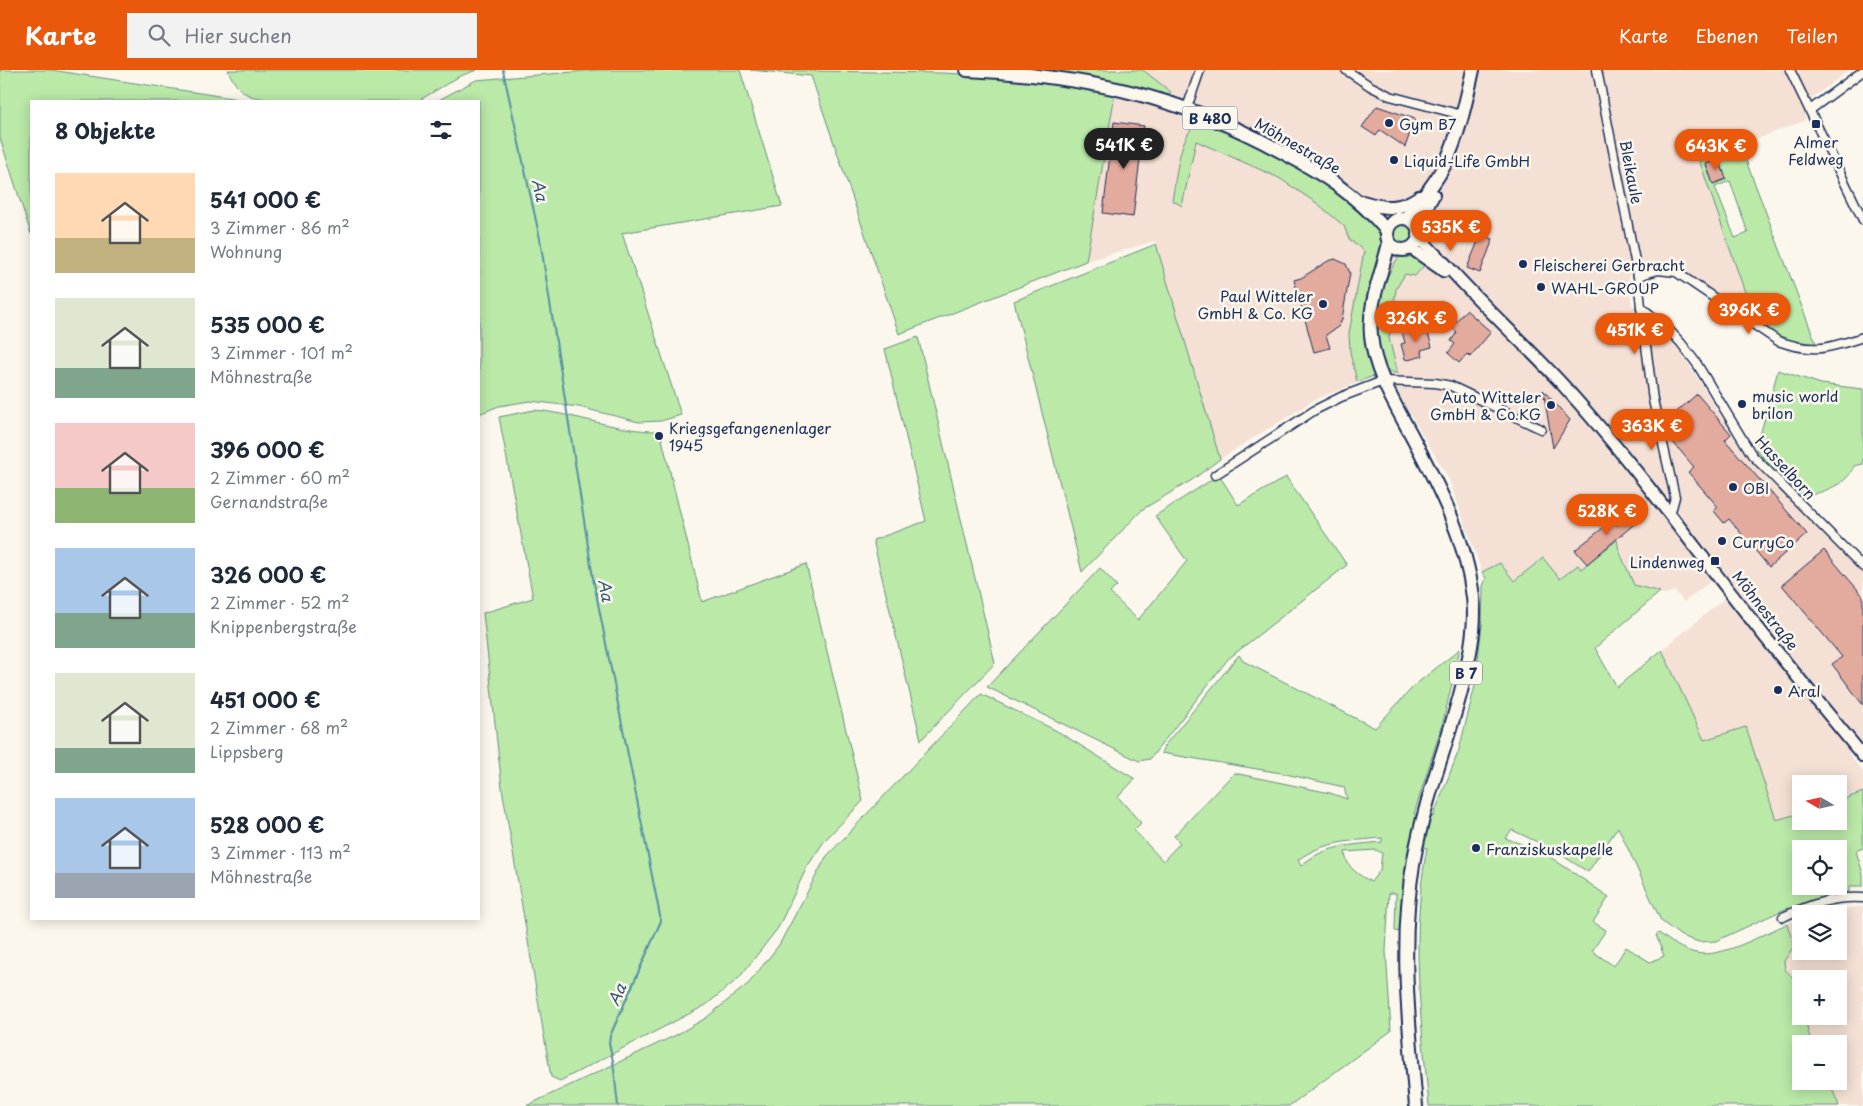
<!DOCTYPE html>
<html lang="de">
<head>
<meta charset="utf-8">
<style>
	:root { --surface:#fff; --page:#f2f2f3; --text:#1f2937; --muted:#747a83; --accent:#ea580c }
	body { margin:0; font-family:"Playpen Sans",sans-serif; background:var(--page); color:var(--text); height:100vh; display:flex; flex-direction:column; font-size:19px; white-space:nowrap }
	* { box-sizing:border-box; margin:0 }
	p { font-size:16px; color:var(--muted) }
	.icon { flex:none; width:28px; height:28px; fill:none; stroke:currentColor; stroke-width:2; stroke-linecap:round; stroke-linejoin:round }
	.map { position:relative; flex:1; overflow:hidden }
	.sheet { position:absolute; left:30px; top:30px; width:450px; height:820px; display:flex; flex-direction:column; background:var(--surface); border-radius:0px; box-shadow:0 2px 12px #0003 }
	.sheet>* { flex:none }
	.needle { width:32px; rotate:279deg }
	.fabs { position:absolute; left:1792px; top:705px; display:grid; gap:10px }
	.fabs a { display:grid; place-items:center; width:55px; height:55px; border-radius:0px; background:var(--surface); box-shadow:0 2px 12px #0003; font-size:25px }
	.price { position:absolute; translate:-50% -42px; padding:0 11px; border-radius:18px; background:var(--accent); color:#fff; font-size:16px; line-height:32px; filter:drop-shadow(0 1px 2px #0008) }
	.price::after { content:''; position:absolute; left:50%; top:30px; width:15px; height:11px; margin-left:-8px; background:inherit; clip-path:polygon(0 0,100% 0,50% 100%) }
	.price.on { background:#222; color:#fff }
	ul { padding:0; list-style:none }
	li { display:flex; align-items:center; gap:15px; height:125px; padding:0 25px }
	li span { display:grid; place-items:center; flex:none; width:140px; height:100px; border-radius:0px; color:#555 }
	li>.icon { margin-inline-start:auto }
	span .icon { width:60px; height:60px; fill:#fffc; stroke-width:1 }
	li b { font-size:21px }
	h2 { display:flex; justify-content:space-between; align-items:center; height:60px; padding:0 25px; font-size:21px }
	header { display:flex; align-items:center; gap:30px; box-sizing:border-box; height:70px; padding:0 25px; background:var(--accent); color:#fff }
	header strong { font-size:24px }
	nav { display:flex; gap:28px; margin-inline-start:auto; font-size:18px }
	.search { width:350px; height:45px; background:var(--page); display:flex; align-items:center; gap:12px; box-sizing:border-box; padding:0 18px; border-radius:0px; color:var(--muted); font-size:19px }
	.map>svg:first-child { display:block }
	.built { fill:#f4e0d4 }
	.green { fill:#bae9a8; stroke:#6a8c83; fill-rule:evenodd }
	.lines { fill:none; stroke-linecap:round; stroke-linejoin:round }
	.stream { stroke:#5790a6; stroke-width:2 }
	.building { fill:#e3ab9d; stroke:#1b2f5e }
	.street-casing { stroke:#1b2f5e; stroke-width:11 }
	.secondary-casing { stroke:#1b2f5e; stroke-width:15 }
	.primary-casing { stroke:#1b2f5e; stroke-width:16 }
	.street { stroke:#fbf7ec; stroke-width:8 }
	.secondary { stroke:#fbf7ec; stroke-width:11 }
	.primary { stroke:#fbf7ec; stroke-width:12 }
	.poi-dot { fill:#1b2f5e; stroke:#fbf7ec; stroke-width:2 }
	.labels { text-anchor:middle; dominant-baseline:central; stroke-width:5; stroke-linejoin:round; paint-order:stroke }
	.shield { fill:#fbf7ec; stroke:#5e6b89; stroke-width:1 }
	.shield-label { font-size:14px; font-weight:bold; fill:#1b2f5e }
	.poi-label { font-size:15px; fill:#1b2f5e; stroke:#fbf7ec; text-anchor:start }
	.street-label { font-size:15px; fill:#1b2f5e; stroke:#fbf7ec }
	.water-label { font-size:16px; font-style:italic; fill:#34577c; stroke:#fbf7ec }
</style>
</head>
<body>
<header>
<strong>Karte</strong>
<div class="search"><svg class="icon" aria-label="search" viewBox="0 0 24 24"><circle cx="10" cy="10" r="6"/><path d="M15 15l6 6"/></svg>Hier suchen</div>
<nav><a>Karte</a><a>Ebenen</a><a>Teilen</a></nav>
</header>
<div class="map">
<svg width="1863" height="1036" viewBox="0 0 1863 1036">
	<rect width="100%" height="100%" fill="#fbf7ec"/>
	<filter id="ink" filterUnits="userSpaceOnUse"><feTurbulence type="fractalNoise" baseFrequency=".02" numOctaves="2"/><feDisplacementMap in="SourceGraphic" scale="10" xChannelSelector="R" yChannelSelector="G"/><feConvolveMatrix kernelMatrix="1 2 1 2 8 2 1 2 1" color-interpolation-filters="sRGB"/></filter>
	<g filter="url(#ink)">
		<g class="built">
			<polygon points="1142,0 1849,0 1811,29 1804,51 1699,91 1756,254 1671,195 1644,195 1629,206 1631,234 1664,262 1678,277 1742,379 1766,407 1863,504 1863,676 1849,684 1863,702 1863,722 1839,731 1839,714 1801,714 1801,743 1776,750 1746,657 1704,670 1662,580 1725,528 1711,511 1684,532 1675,521 1663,525 1660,522 1634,515 1617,470 1580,499 1577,496 1560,509 1543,488 1514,511 1500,493 1482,502 1449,409 1386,303 1366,309 1314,330 1220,389 1155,171 1086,191 1115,24 1164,38 1171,22"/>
			<polygon points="1857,837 1863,837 1863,1036 1839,1036 1829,1011 1839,1011 1839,974 1813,974 1808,962 1805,946 1839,946 1839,909 1801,909 1801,926 1794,908 1785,900 1784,891 1794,876 1787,854 1801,848 1801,881 1839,881 1839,844 1817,844"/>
		</g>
		<g class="green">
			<polygon points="0,0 51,0 251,31 31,31 31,164 0,68"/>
			<path d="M228,0H477L460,6L418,31H283C253,27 241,30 228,0Z"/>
			<polygon points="598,0 740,0 782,136 622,163 681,345 661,351 639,352 579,337 530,331 499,336 479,344 479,31 437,31 476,10"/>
			<polygon points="750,0 943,3 1012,7 1051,11 1115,24 1086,191 899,264 811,6"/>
			<polygon points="1034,0 1143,0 1171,22 1169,25 1092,8"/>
			<path d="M1200,52L1217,57L1258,75L1306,101L1359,137L1382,163C1381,187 1370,207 1366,230C1361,256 1367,282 1374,306L1357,312L1350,282L1349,263L1364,181L1349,169L1344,156L1318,134L1279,108L1196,71L1182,136L1172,130C1177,107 1178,63 1200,52Z"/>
			<path d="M1740,75L1817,276L1786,272L1756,254L1699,90ZM1719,89L1726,109L1713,114L1706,94ZM1730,111L1748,163L1735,168L1715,117Z"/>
			<circle cx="1403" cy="164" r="13"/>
			<polygon points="1156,174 1220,389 1192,410 1143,439 1082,502 1014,231"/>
			<path d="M1412,184L1426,193L1415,206L1405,204L1396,219L1389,268L1398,304L1386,300C1372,258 1373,226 1398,188Z"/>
			<polygon points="918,267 995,593 921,670 873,470 926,451 885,279"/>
			<path d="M1778,300L1821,314L1863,319V394L1854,396C1847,416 1823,421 1805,427L1781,407L1756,380Z"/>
			<path d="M534,340C577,344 618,362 660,361L702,532L806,494L863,731L825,770L807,797L778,858L739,908L706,935L560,1011L551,1007L502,718L483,543L533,528L499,347Z"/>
			<polygon points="1219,405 1238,435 1286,407 1347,495 1228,589 1150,689 1139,691 987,617 1100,498 1117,516 1110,523 1138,550 1187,491 1155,446"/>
			<path d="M1617,470L1619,480L1634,515L1660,522L1595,578L1617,617L1662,580L1704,670L1746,657L1776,750L1801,743V751H1839V731L1863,722V778L1856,781L1863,804V816H1849V822L1819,829L1783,840L1716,871L1699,872L1681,866L1661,851L1618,757L1588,802L1552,779L1512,760L1505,768L1543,782L1609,827L1593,852L1606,860L1592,881L1614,896L1626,877L1650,892L1664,886L1656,865L1659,863C1670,871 1681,880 1696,883C1721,889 1763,864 1787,854L1794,876L1784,891L1785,900C1801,913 1801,926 1801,946H1805L1808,962L1813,974H1801V1011H1829L1839,1036H1429C1421,948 1410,866 1427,778L1410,776L1399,862L1395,861L1396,823H1389L1386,881L1391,961L1289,1036H526L676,965L706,948L749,913L779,875L826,787L981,624L1057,661L1135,709L1118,727L1141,753L1134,760L1163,791L1180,773L1174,766L1234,703L1330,723L1347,729L1344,717L1281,703L1161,683L1164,676L1239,585L1243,591L1375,658L1415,615L1460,579L1443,652L1414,744L1433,747L1459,680L1475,616L1482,554L1483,516L1486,508L1482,502L1500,493L1514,511L1543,488L1560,509L1578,495L1581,499ZM1382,768V772C1353,775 1323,775 1301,796L1298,790C1323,771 1352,771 1382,768ZM1801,779H1839V816H1801ZM1376,780L1382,783L1380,800L1371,812C1358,804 1346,798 1345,782Z"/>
		</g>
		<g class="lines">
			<polyline class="stream" points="503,0 540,169 593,508 661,851 610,966 609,973 613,991 618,1036"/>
		</g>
		<g class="building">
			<polygon points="1377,36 1415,49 1405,77 1380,60 1376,66 1362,57"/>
			<polygon points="1114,52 1144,56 1133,147 1103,143"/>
			<polygon points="1719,89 1726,109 1713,114 1706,94"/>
			<polygon points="1481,164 1493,169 1480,203 1467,198"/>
			<polygon points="1335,189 1346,194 1350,203 1342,249 1339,256 1326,265 1330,278 1314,282 1294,210 1301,208 1328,191"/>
			<polygon points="1466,240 1491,262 1470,287 1467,284 1459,293 1448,283 1455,274 1451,271 1457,262 1451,257"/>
			<polygon points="1426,256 1432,277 1421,280 1423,286 1408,290 1405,289 1401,274 1405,273 1402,262"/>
			<polygon points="1543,320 1570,350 1553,378"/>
			<polygon points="1697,324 1731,364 1725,370 1807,464 1769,497 1729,449 1724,453 1714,441 1718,437 1688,402 1694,397 1667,365 1679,354 1672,346"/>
			<polygon points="1639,437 1645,445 1587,494 1575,480 1613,450 1617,455"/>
			<polygon points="1824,480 1863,526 1863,635 1832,594 1842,587 1782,515"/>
		</g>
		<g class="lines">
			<g class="street-casing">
				<g id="street">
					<polyline points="1346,0 1370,16 1390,26 1462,45"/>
					<polyline points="1597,0 1638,206 1641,237 1669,260 1681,273 1697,294 1752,385 1863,497"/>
					<polyline points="1790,0 1863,150"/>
					<polyline points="1187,38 1200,0"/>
					<polyline points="1810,40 1863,1"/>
					<path d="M1638,206L1658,200L1676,202L1778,271C1815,284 1828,278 1863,267"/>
					<polyline points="1641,237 1653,330 1675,427 1672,438 1667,442"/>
					<polyline points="1215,405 1315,340 1341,327 1383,311 1435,313 1451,316 1541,359"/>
					<path d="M1783,847C1809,835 1833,826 1863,828"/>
				</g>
			</g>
			<g class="secondary-casing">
				<g id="secondary">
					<path d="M1419,164C1426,178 1438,186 1449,198C1485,238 1525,274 1562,314C1632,391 1693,476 1758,558C1792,601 1828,643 1863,686"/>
					<polyline points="1411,178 1444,201"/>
				</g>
			</g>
			<g class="primary-casing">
				<g id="primary">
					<path d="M967,0C1083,6 1179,25 1282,82C1322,103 1358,126 1387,161"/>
					<path d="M1363,132C1385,139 1400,140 1419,127"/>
					<circle cx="1403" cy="164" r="16"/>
					<path d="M1406,148C1420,131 1435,114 1445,94C1459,65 1466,31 1473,0"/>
					<polyline points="1418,160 1423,143 1433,125"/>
					<path d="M1389,173C1382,203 1368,234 1371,265C1374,302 1396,336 1413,368C1440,419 1466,470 1473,527C1477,559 1468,594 1460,625C1445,680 1424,733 1414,789C1399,872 1409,954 1416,1036"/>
				</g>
			</g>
			<use href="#street" class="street"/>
			<use href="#secondary" class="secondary"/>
			<use href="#primary" class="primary"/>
		</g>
	</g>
	<g class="poi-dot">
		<circle cx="1389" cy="53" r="5"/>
		<rect x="1811" y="49" width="10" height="10" rx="2.5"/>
		<circle cx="1394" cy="90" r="5"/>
		<circle cx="1523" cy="194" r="5"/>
		<circle cx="1541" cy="217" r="5"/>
		<circle cx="1323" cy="234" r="5"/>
		<circle cx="1742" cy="334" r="5"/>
		<circle cx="1551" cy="335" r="5"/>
		<circle cx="659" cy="366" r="5"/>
		<circle cx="1733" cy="417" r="5"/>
		<circle cx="1722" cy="471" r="5"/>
		<rect x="1710" y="486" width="10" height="10" rx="2.5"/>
		<circle cx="1778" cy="620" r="5"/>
		<circle cx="1476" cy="778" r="5"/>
	</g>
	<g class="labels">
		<g class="shield">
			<rect x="1182.5" y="36.5" width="55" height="23" rx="4"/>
			<rect x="1450" y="591.5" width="32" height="23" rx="4"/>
		</g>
		<g class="shield-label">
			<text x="1210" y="48">B 480</text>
			<text x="1466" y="603">B 7</text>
		</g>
		<g class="poi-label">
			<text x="1399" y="53">Gym B7</text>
			<text x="1816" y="71" text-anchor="middle">Almer<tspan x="1816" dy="17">Feldweg</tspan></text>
			<text x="1404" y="90">Liquid-Life GmbH</text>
			<text x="1533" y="194">Fleischerei Gerbracht</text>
			<text x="1551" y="217">WAHL-GROUP</text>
			<text x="1313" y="225" text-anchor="end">Paul Witteler<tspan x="1313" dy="17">GmbH &amp; Co. KG</tspan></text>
			<text x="1752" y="325">music world<tspan x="1752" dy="17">brilon</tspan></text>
			<text x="1541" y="326" text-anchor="end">Auto Witteler<tspan x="1541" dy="17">GmbH &amp; Co.KG</tspan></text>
			<text x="669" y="357">Kriegsgefangenenlager<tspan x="669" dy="17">1945</tspan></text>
			<text x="1743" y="417">OBI</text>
			<text x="1732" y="471">CurryCo</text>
			<text x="1705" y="491" text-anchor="end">Lindenweg</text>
			<text x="1788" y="620">Aral</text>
			<text x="1486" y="778">Franziskuskapelle</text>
		</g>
		<g class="street-label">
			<text transform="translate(1298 75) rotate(30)">Möhnestraße</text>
			<text transform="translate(1632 102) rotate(79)">Bleikaule</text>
			<text transform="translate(1786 397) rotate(47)">Hasselborn</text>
			<text transform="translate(1766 540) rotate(52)">Möhnestraße</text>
		</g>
		<g class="water-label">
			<text transform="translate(541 120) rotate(78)">Aa</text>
			<text transform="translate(607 520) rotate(79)">Aa</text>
			<text transform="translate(616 924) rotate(-66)">Aa</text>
		</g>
	</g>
</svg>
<div class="fabs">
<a><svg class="needle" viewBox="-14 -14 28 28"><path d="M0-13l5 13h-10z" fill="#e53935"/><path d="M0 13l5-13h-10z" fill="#747a83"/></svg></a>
<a><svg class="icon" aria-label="locate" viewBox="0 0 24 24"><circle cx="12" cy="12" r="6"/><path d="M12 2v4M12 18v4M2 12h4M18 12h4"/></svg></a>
<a><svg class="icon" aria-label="layers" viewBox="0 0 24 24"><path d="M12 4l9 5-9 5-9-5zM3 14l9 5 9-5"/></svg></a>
<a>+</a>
<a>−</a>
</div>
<b class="price on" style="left:1124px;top:100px">541K €</b>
<b class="price" style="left:1716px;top:101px">643K €</b>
<b class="price" style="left:1451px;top:182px">535K €</b>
<b class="price" style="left:1749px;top:265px">396K €</b>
<b class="price" style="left:1416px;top:273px">326K €</b>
<b class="price" style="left:1635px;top:285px">451K €</b>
<b class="price" style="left:1652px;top:381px">363K €</b>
<b class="price" style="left:1607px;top:466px">528K €</b>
<section class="sheet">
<h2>8 Objekte<svg class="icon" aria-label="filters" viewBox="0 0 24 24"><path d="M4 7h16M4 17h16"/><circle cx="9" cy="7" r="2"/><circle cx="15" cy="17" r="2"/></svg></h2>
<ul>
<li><span style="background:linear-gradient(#ffd9b3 65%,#c2b280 0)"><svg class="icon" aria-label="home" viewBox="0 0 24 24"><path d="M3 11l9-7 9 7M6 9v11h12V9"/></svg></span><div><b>541 000 €</b><p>3 Zimmer · 86 m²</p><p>Wohnung</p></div></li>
<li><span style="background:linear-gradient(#dfe7d0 70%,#7fa58c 0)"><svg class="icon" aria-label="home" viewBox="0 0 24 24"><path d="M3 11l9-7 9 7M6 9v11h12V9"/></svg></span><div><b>535 000 €</b><p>3 Zimmer · 101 m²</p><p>Möhnestraße</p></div></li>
<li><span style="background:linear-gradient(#f6c9c9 65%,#8fb573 0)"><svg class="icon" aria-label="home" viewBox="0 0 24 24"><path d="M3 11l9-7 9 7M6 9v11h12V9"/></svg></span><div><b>396 000 €</b><p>2 Zimmer · 60 m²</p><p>Gernandstraße</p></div></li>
<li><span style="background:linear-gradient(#a9c7e8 65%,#7fa58c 0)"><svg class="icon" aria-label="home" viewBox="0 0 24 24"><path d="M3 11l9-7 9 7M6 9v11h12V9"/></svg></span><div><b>326 000 €</b><p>2 Zimmer · 52 m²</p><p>Knippenbergstraße</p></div></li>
<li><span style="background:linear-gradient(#dfe7d0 75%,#7fa58c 0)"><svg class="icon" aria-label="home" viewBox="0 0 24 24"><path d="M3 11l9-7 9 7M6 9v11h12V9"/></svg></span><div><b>451 000 €</b><p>2 Zimmer · 68 m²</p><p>Lippsberg</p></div></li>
<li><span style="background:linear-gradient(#a9c7e8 75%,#9aa5b1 0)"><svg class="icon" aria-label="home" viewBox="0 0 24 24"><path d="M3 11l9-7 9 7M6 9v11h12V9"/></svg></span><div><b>528 000 €</b><p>3 Zimmer · 113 m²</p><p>Möhnestraße</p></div></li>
</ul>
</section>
</div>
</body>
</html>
